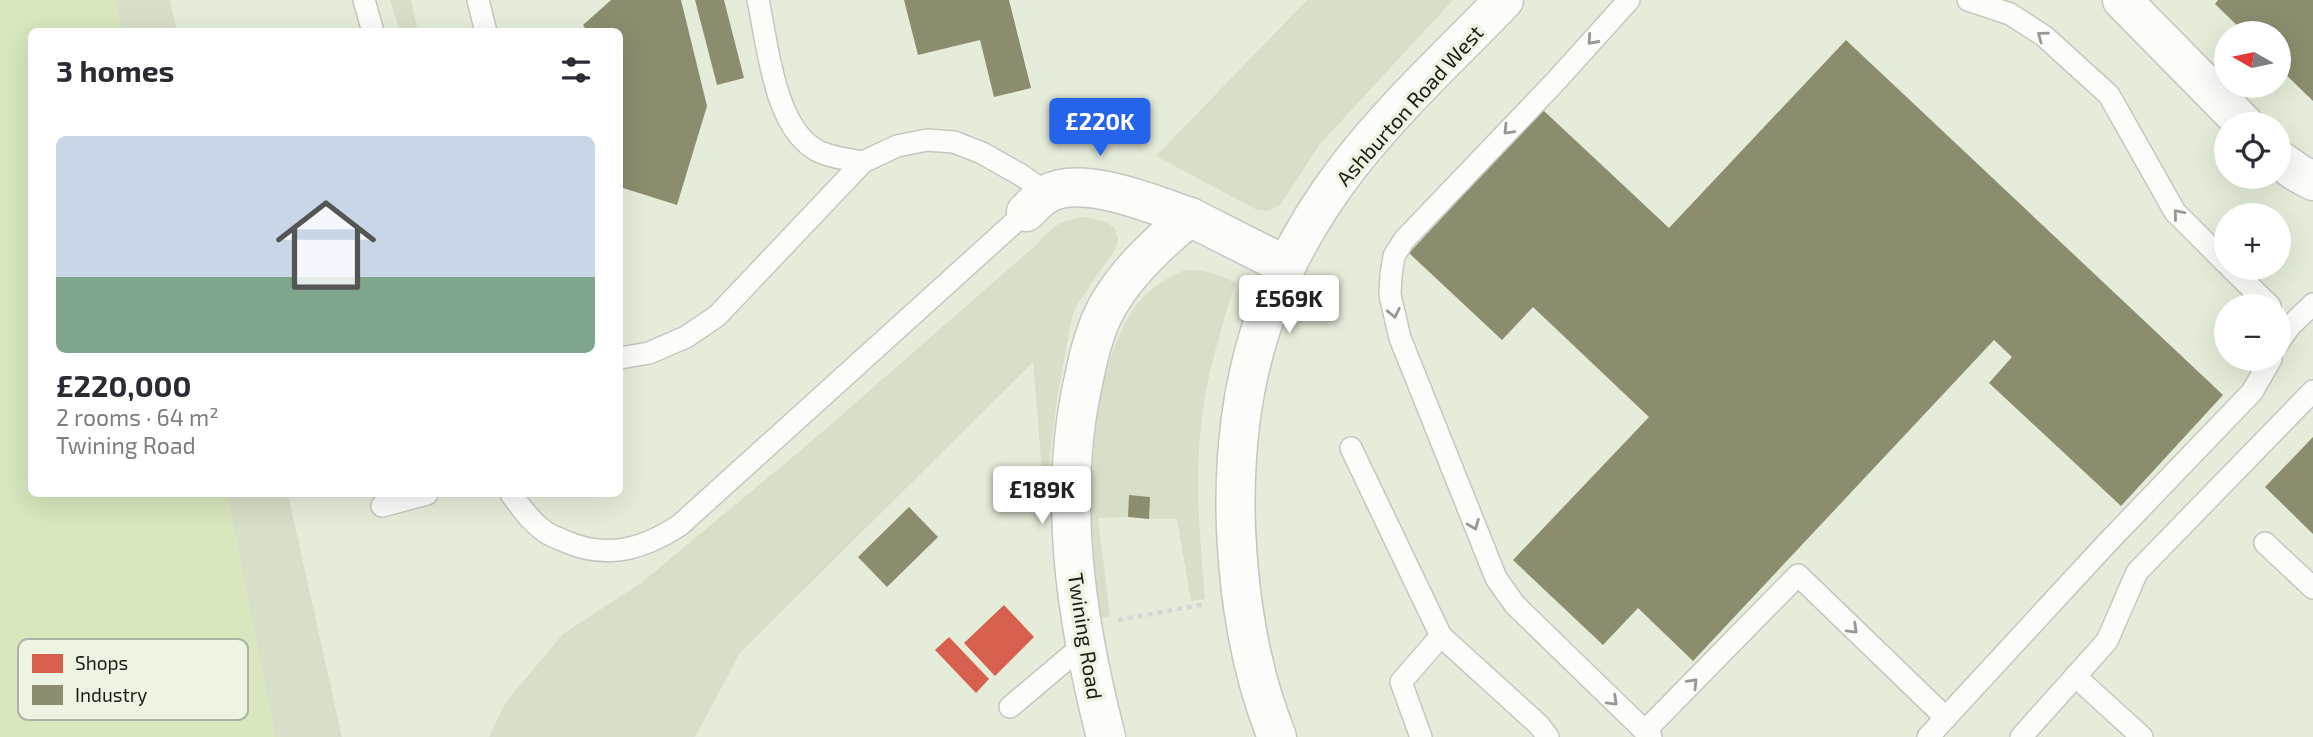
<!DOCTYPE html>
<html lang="en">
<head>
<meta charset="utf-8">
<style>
	:root { --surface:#fff; --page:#f7f7f7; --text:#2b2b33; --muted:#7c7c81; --line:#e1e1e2; --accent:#2563eb }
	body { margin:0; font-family:"Exo 2",sans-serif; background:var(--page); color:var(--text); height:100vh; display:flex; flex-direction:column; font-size:26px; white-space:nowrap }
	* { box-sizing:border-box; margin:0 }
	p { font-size:23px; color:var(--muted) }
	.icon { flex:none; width:38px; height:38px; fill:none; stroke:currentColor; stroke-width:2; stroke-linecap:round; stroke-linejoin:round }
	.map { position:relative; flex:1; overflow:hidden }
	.sheet { position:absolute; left:28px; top:28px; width:595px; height:469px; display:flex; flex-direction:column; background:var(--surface); border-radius:10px; box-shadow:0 7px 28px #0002 }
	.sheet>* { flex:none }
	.needle { width:46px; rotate:279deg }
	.fabs { position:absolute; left:2214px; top:21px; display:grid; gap:14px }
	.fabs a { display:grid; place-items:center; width:77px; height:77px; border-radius:50%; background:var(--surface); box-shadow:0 7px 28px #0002; font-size:35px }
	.price { position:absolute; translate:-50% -60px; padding:0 16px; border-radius:7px; background:#fff; color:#222; font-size:23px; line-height:46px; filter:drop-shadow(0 2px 4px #0008) }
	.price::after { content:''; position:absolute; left:50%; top:42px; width:21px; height:16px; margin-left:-10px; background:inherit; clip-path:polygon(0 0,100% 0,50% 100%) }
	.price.selected { background:var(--accent); color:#fff }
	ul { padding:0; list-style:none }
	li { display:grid; align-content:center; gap:14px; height:371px; padding:0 28px }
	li+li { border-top:2px solid var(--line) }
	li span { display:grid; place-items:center; height:217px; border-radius:10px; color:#555 }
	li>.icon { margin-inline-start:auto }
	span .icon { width:126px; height:126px; fill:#fffc; stroke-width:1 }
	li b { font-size:30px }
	h2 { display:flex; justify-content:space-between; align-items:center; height:84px; padding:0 28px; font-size:30px }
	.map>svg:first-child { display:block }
	.built { fill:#e5edda; fill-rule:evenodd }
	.green { fill:#d7dfc8 }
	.water { fill:#d8e7be }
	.shops { fill:#d6604d }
	.industry { fill:#8c8c6e }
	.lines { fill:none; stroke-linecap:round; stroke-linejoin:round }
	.lane-casing { stroke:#c4c7c0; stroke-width:24 }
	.street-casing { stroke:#c4c7c0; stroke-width:41 }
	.secondary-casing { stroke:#c4c7c0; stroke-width:41 }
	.path { stroke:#d6d6d4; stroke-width:4.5; stroke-dasharray:5 5; stroke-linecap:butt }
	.lane { stroke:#fcfdfb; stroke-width:21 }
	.street { stroke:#fcfdfb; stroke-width:38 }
	.secondary { stroke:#fcfdfb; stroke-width:38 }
	.oneway { stroke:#979894 }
	.labels { text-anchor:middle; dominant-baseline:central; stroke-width:7; stroke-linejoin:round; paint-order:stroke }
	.street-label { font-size:21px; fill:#1b1d17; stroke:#edf4e2 }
	.key { fill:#edf4e2; stroke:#aeb4a5; stroke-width:2 }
	.key-label { font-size:19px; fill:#1b1d17 }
</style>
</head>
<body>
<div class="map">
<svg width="2313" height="737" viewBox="0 0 2313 737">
	<rect width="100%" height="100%" fill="#ecf0e6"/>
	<path class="built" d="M170,0H2313V737H342L288,494H620V32L177,31ZM2226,33H2278V86H2226ZM2226,124H2278V177H2226ZM2226,215H2278V268H2226ZM2226,306H2278V359H2226Z"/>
	<g class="green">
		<polygon points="114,0 170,0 177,31 122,31"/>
		<polygon points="390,0 411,0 418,31 400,31"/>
		<polygon points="1307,0 1453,0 1320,144 1280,205 1268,211 1257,210 1156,156"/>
		<path d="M1085,217L1106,222L1115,228L1118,239L1116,248L1078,303L1072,317L1057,399L1050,453L1049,494L1044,495L1033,362L740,653L695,737H489L506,702L563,634L641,583L806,446L1035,246C1052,227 1059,220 1085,217Z"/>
		<path d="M1185,270C1204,270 1218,273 1235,283C1222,327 1207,372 1202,418C1194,477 1200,539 1205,599L1191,601L1177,519H1149L1150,497L1129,495L1128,517L1098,518L1110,616L1099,618C1096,580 1090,543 1089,505C1087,448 1102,344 1141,300C1153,286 1168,277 1185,270Z"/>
		<polygon points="227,494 288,494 342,737 275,737"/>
	</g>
	<polygon class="water" points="0,0 114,0 122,31 32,32 32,494 227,494 275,737 0,737"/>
	<g class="shops">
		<polygon points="1004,605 1034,637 995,676 964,643"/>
		<polygon points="949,637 989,679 976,693 935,650"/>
	</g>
	<g class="industry">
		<polygon points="611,0 681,0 707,106 677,205 620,187 620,32 588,32 583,25"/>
		<polygon points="695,0 724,0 744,78 717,85"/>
		<polygon points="904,0 1009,0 1031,88 994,97 980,40 918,55"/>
		<polygon points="2218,0 2313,0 2313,101 2278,67 2278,33 2245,33 2215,4"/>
		<polygon points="1846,40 2223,395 2121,506 1989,383 2012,357 1994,340 1693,661 1638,608 1603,645 1513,560 1649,417 1533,307 1502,340 1409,253 1543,110 1669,228"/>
		<polygon points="2313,437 2313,534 2265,487"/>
		<polygon points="1129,495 1150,497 1149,519 1128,517"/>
		<polygon points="909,507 938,537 887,587 858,557"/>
	</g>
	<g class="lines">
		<g class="lane-casing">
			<g id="lane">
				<polyline points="364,0 373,32"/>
				<polyline points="478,0 486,32"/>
				<path d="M758,0C768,45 774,131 820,152C833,158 848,159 863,162"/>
				<polyline points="1629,0 1556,81 1404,240 1394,256 1391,275 1390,295 1400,338 1496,578 1515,605 1651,737"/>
				<polyline points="1968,0 2010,14 2044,36 2109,95 2175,212 2226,263"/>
				<polyline points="2231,268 2270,306"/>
				<polyline points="2278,343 2290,326 2313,304"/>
				<polyline points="620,358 649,353 686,337 717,316 863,162 897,146 927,140 954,142 982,153 1021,175 1047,193"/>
				<polyline points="1351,448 1441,636"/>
				<path d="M511,494C520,506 530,521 543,530C548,535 556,537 562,540C605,560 642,550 680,525L1026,212"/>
				<polyline points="382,506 427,494"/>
				<polyline points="2265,543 2313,588"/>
				<polyline points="2075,676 2142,737"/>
				<polyline points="1010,707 1086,643"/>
				<polyline points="1645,731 1798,575 1946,718"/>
				<polyline points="1421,737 1401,682 1441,636 1539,725 1548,737"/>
				<polyline points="1928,737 2107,543 2252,392 2271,359"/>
				<polyline points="2021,737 2107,641 2137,572 2313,391"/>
			</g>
		</g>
		<g class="street-casing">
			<g id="street">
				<polyline points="2122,0 2244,124"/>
				<polyline points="2278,159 2298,173 2313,181"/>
				<path d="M1026,212C1033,206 1039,198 1047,194C1082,174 1154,205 1190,217"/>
				<path d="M1106,737C1076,621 1057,496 1084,378C1089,353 1096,324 1110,302C1130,269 1160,241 1190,217L1285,265"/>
			</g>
		</g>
		<g class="secondary-casing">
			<path id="secondary" d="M1277,737C1251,673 1239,598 1236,529C1231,390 1263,278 1348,167C1394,107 1451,55 1504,0"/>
		</g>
		<polyline class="path" points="1118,620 1206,604"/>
		<use href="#lane" class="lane"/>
		<use href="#street" class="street"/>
		<use href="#secondary" class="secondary"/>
	</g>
	<defs><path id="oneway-chevron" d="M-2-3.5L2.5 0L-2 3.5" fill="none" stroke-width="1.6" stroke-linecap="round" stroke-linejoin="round" transform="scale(1.75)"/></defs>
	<g class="oneway">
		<use href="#oneway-chevron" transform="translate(2042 36) rotate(-143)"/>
		<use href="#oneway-chevron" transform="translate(1592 40) rotate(132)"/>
		<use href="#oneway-chevron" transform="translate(1508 130) rotate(134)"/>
		<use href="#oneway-chevron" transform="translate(2178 214) rotate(-130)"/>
		<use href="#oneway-chevron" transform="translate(1394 313) rotate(78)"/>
		<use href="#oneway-chevron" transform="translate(1474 525) rotate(68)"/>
		<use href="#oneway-chevron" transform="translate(1853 629) rotate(44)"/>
		<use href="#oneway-chevron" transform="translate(1693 683) rotate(-46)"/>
		<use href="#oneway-chevron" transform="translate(1613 701) rotate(44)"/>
	</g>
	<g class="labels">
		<g class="street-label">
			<text transform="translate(1409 105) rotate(-48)">Ashburton Road West</text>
			<text transform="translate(1086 636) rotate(81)">Twining Road</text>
		</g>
	</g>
	<rect x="18" y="639" width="230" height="81" rx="10" class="key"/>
	<rect x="32" y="654" width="31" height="19" fill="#d6604d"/>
	<rect x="32" y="685" width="31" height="20" fill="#8c8c6e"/>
	<g class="key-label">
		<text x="75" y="670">Shops</text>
		<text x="75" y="702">Industry</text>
	</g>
</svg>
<div class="fabs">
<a><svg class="needle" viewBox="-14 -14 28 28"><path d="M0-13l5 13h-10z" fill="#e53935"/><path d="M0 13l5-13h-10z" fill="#7c7c81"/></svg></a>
<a><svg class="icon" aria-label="locate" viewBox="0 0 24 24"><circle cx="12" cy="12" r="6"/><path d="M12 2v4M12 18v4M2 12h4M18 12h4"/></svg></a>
<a>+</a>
<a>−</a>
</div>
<b class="price selected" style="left:1100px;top:158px">£220K</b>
<b class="price" style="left:1289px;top:335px">£569K</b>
<b class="price" style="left:1042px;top:526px">£189K</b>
<section class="sheet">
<h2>3 homes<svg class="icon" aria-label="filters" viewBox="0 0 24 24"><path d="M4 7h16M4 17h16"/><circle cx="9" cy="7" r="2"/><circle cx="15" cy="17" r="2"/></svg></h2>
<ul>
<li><span style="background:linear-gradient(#c9d6e8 65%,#7fa58c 0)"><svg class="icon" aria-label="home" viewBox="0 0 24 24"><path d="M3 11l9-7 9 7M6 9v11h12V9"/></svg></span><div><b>£220,000</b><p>2 rooms · 64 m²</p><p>Twining Road</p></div></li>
</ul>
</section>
</div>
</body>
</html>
